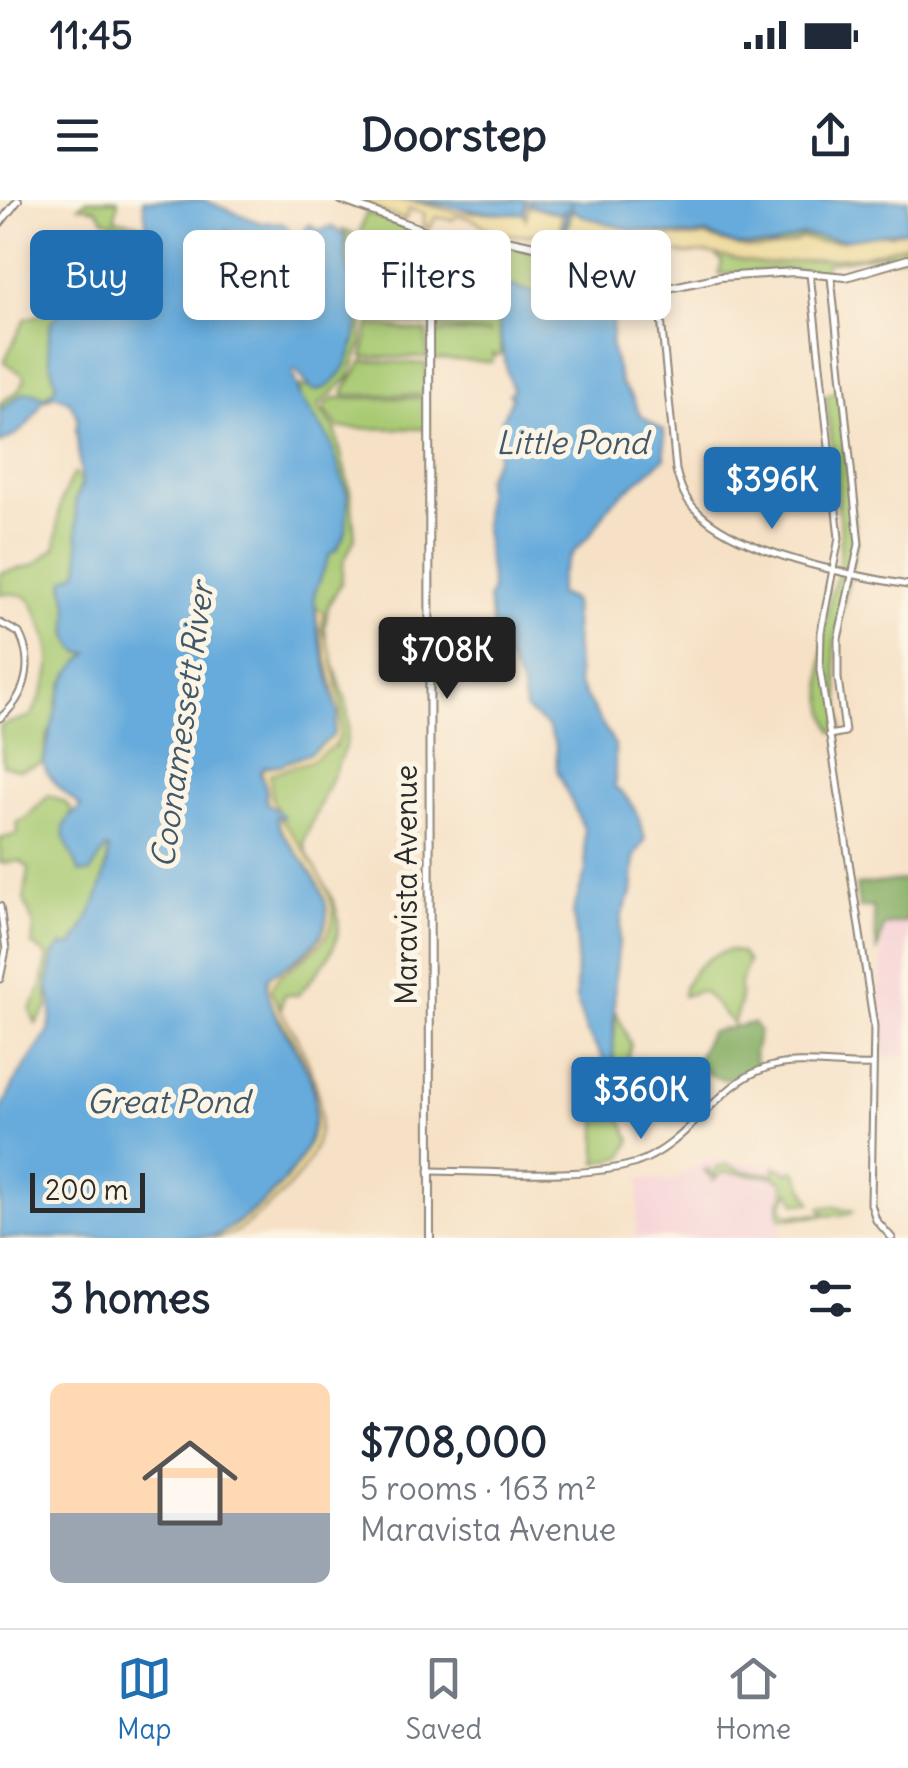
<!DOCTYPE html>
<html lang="en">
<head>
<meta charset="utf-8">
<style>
	:root { --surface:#fff; --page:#f6f6f7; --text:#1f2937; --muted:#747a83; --line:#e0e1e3; --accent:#1f6fb2 }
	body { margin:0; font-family:Delius,sans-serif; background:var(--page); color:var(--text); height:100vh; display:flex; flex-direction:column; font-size:38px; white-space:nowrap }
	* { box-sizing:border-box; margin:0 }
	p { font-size:32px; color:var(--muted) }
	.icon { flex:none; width:55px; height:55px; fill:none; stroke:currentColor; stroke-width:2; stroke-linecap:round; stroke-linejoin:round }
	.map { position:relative; height:1038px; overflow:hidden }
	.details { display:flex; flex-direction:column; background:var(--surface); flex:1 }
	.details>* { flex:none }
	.banner { position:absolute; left:30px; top:30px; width:850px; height:90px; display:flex; gap:20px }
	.scale { position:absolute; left:30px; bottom:25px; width:115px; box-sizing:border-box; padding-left:10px; border:5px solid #2b2b2b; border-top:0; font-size:28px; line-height:35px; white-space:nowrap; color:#2b2b2b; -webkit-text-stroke:8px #fcf5e5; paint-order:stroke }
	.price { position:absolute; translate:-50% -85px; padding:0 22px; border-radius:10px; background:var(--accent); color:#fff; font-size:32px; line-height:65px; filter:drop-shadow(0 2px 5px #0008) }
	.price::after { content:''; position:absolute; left:50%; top:60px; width:30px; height:22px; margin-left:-15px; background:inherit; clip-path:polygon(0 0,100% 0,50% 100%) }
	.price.active { background:#222; color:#fff }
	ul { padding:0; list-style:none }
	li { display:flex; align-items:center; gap:30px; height:250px; padding:0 50px }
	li+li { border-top:2px solid var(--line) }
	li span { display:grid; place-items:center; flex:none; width:280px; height:200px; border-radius:15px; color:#555 }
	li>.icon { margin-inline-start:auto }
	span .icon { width:120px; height:120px; fill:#fffc; stroke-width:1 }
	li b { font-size:42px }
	h2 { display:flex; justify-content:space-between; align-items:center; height:120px; padding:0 50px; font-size:42px }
	.pill { padding:0 35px; border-radius:15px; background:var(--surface); box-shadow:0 5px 15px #0003; font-size:35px; line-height:90px }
	.pill.active { background:var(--accent); color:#fff }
	.status { display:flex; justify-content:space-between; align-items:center; height:70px; padding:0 50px; background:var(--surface); direction:ltr }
	.status svg { height:28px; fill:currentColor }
	header { display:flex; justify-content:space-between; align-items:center; height:130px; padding:0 50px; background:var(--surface); font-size:45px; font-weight:700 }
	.tab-bar { display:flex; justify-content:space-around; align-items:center; height:140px; border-top:2px solid var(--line); background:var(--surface); font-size:28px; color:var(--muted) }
	.tab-bar a { display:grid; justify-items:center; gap:5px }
	.tab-bar .active { color:var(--accent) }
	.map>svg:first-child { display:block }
	.built { fill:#f6cfd6 }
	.green { fill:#a9ca73; stroke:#6a7a4f; stroke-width:2.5 }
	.forest { fill:#86ae65; stroke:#586c48; stroke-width:2.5 }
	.sand { fill:#eeda9e; stroke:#8c8264; stroke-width:2.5 }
	.water { fill:#66abdc; stroke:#486b84; stroke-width:2.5; fill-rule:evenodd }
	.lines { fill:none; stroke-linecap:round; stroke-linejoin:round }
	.tertiary-casing { stroke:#908678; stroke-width:9 }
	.secondary-casing { stroke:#908678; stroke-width:10 }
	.tertiary { stroke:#fff; stroke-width:5 }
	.secondary { stroke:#fff; stroke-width:6 }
	.labels { text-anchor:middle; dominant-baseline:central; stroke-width:10; stroke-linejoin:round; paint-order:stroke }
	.street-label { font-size:30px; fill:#2b2b2b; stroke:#fcf5e5 }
	.water-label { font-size:32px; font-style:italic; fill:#405869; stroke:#fcf5e5 }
</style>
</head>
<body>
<div class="status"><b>11:45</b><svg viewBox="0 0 49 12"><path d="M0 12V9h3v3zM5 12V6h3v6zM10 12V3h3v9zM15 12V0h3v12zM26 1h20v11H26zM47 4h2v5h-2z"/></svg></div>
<header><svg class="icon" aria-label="menu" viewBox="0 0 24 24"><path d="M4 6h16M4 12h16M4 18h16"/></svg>Doorstep<svg class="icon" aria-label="share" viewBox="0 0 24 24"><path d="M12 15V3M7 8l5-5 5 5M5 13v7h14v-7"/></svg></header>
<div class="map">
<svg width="908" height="1038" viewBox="0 0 908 1038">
	<rect width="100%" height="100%" fill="#fcf5e5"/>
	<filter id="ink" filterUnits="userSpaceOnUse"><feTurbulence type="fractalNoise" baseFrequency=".01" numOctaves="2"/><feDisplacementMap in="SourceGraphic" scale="20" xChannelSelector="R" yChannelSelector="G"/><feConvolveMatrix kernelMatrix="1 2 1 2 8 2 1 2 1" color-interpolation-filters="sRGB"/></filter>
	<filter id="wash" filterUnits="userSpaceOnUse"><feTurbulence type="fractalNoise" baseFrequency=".0048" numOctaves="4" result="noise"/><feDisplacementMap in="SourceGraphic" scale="40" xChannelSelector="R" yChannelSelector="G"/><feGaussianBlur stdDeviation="2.25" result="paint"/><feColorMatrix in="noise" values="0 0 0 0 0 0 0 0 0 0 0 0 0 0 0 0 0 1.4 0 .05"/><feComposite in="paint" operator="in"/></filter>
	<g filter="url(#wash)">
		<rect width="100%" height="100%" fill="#f6e1c6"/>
		<g class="built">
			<polygon points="908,721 908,854 883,859 877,820 884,726"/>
			<polygon points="705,960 790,966 779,1038 635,1038 640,978 671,981"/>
		</g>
		<g class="green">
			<path d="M87,0H118L115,19C140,24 163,26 158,60L123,71L100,65C71,80 71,106 52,120C44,149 50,160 56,187L46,197L31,192L23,193L0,210V203L18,191L25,180L22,174L4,162L25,119L54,111L69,84L86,68L110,56L129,58L147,49L142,33L104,20L97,9L79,6Z"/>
			<polygon points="366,13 425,34 426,62 362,51 358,38"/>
			<path d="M908,13V54L893,59L890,53L826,63L825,72L783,69L719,74L722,61C712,55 709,40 708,28Z"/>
			<polygon points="227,29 256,56 262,71 257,76 218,77 220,68 209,55"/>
			<path d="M341,29L355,34L364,90L362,144L349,178L318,206L335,229L351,295L355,338L344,361L341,383L328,406L325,429L327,445L346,501L349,525L346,545L304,641C307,663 323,678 332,698C352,739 322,766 298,795H284L281,808L266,786L326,715L267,596L258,565L306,562L332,546L335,547L341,518L315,432L300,199V186L308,188L340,173L354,142L358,114L356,85L346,67V34Z"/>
			<path d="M567,35C605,41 632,40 656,75L635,72L629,76L602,63L593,67L577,63L556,69L545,53L539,57L544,59L541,85L544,87L536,94L515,86L506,87L494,77C491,102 501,128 501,155L494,156L493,152L492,162L433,159L432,132L490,133L432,127L433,102L489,108L433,98L432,69L473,76L475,73L434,66L431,39L434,36L476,40L479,51L473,69L493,76L482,63L493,52L497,55L498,44L561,57V45Z"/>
			<polygon points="366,55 425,66 426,95 369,87 362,60"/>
			<polygon points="371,91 425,100 427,125 369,121"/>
			<polygon points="369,125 427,132 427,158 363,157"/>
			<polygon points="363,161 426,164 425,195 344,195 344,190"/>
			<polygon points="839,191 856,341 851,371 839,366 841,332 826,195"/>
			<polygon points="334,198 425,198 427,229 339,228 325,211 325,205"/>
			<path d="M74,273L82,282L75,302L80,365L78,372L64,382C64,391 67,397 69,406C72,428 58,430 79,452L89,453L64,482L56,504L57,514L47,537L43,563L19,570L3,565L0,526L31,516C52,478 57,460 40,420C30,396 28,392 0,394V373L34,365L56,347C59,314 56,305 74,273Z"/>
			<path d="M838,374L849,378L834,444L842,527L833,532C814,497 822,411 838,374Z"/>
			<path d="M49,595L63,601L72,610C59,636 69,642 78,666L92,669L106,648H109C105,683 93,717 73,745L62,746C49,760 45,789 48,807L36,824L30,810L41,788L48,756L32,745L34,726L24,699L29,668L20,661L0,663V639L18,634L17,622L24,620Z"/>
			<path d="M730,750L742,753L748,762L740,783V803L733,824L705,793L699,791L683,796C683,774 710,754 730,750Z"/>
			<polygon points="616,811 631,845 622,878 629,901 620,916 631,940 623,957 597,963 597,926 603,894 606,892 610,901 617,884 613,852"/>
			<polygon points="726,964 744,971 774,974 775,966 789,973 792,970 797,972 811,1003 796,1003 790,991 781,1007 788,1015 825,1014 820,1008 831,1006 853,1011 850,1014 782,1019 779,1015 780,1000 785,995 783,982 774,977 724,972 713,980 704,970 709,969 709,973 715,976 715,969"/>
		</g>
		<g class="forest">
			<polygon points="908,680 908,721 884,726 877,753 873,707 859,708 856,685"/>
			<path d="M753,823L759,831L754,854L757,865C727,881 722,886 695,864L710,832Z"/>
		</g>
		<g class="sand">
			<path d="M350,0H409L455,12L524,13L526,19L529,5L561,14L560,33C540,33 513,38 494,32C478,27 484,19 458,16L452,20L436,17L430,28L424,27V13L409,9L405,20Z"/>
			<path d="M572,10L581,15C610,21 682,45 704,36C741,48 766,57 803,38L819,42L841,41L874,32L890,35L908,30V44L863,56L761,64L706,53L688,54L649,49L637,52L615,43L567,35Z"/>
			<path d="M317,407L324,412L322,429L332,455L341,507L340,536L334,546L311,561L270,574L272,598L278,611L266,602L267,591L261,569C343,547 346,534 325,453C321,436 315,424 317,407Z"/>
			<path d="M276,615C282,618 307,654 313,664C341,710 343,731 298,763C287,771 275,776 271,790C277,807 288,821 297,838C331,903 332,953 271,1004C253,1019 236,1038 212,1038C262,1013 323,957 315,895C313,875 298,849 288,832C277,813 260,799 269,776C330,746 344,720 303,661C293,646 278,634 276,615Z"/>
		</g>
		<g class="water">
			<path d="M143,0H204L261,23L282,22L299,40L309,24L319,31L332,26L344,36C346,46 346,57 348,67C350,75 355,81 357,89C365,118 350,193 312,190L296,170L292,171L299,195L330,240L348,296L346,332L337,349L330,354L314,395L317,427L338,514L333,536L311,553L280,565L263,567L260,573L266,587V602L283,615V618L276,616C280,634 293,647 304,662C329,699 341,724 301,755C289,763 282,770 269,776C259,802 297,845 308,872C331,931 292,980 247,1015C237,1022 226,1032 215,1036C200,1038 178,1038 162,1038C108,1038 54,1038 0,1038V912L16,880L49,831L52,806L48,788L54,754L61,746L73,745C91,716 107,683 109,649L106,648L90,673L79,672C78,659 53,634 69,618C72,614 77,611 81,607C70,597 48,581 44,565C43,559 60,491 64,483C69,471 80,462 89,453L79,452C60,432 72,425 68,404C66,394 63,389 65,379L78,372L80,365L75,302L82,284L76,229L78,217L69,201L55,195L42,201C33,222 21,234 0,243V210L23,193L31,192L46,197L56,187C51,159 44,151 52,120C70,108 70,81 100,65L124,71L158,60V40L147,28ZM227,30L256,56L262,71L257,76L218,77L220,66L209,55Z"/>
			<path d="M400,0H526L524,13C481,16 442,2 400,0Z"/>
			<polygon points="529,0 908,0 908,30 844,40 802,35 772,46 736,45 705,34 691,36 631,30 585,17 572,10 571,2 563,45 561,45 565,10 561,14 529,5"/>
			<path d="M556,53L562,55V68L577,63L593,67L602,63L629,76L608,89L597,102L613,123L611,146L621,184L633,199L640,215L664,231L665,258L611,303L591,334L572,354L561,374L558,394L572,400L573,403L578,484L615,545V588C632,597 642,622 645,640L635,656L632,693L622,715L615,778L613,860L617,884L610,902L606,894L610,869L586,831L576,798L577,744L573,712L586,670L584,629L557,570L556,546L548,527L525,509L521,485L494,434L488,399L492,391L484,327L486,277L497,257L502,219L513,196L509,194L513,189C505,174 491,90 497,78L506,87L515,86L536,94L552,79Z"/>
		</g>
	</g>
	<g filter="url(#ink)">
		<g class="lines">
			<g class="tertiary-casing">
				<g id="tertiary">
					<polyline points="810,74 839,338 821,432 820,470 874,826 871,1004 876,1020 892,1038"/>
					<path d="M658,88L676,270C680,286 685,300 697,311C740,354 849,375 908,385"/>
					<path d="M0,423L19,433C35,463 26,497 0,518"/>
					<polyline points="829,535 845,532 838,478 838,439 859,344 831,77"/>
					<polyline points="0,706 6,750 0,779"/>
					<path d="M429,971C487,971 584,980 636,963C690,944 716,884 766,868C799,857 839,867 873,865"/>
				</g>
			</g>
			<g class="secondary-casing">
				<g id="secondary">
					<polyline points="341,0 429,32 511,41 623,65 638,71 664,89 720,77 794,72 846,77 908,59"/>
					<polyline points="0,23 18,0"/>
					<polyline points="429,32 430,1038"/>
				</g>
			</g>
			<use href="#tertiary" class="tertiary"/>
			<use href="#secondary" class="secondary"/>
		</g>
	</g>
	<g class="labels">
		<g class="street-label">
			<text transform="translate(406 685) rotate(-90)">Maravista Avenue</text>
		</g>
		<g class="water-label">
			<text x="572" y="242">Little Pond</text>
			<text transform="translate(182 525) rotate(-82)">Coonamessett River</text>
			<text x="168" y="901">Great Pond</text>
		</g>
	</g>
</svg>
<div class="scale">200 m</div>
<b class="price" style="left:772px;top:332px">$396K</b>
<b class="price active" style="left:447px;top:502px">$708K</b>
<b class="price" style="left:641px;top:942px">$360K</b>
<div class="banner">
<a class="pill active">Buy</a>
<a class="pill">Rent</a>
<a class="pill">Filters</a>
<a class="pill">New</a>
</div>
</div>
<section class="details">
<h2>3 homes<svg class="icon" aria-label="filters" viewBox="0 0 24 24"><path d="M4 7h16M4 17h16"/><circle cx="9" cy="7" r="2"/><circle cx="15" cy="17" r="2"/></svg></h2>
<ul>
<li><span style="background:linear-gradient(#ffd9b3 65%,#9aa5b1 0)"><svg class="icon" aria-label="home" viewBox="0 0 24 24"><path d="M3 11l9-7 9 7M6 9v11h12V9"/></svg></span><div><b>$708,000</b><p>5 rooms · 163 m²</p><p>Maravista Avenue</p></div></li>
</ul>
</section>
<nav class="tab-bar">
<a class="active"><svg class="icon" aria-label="map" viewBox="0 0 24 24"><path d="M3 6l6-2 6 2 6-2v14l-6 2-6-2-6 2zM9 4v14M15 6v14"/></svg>Map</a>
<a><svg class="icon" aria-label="saved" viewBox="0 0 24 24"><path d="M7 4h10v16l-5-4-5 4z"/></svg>Saved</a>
<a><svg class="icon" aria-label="home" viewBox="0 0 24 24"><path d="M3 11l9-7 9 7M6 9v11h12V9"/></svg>Home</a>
</nav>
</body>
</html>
